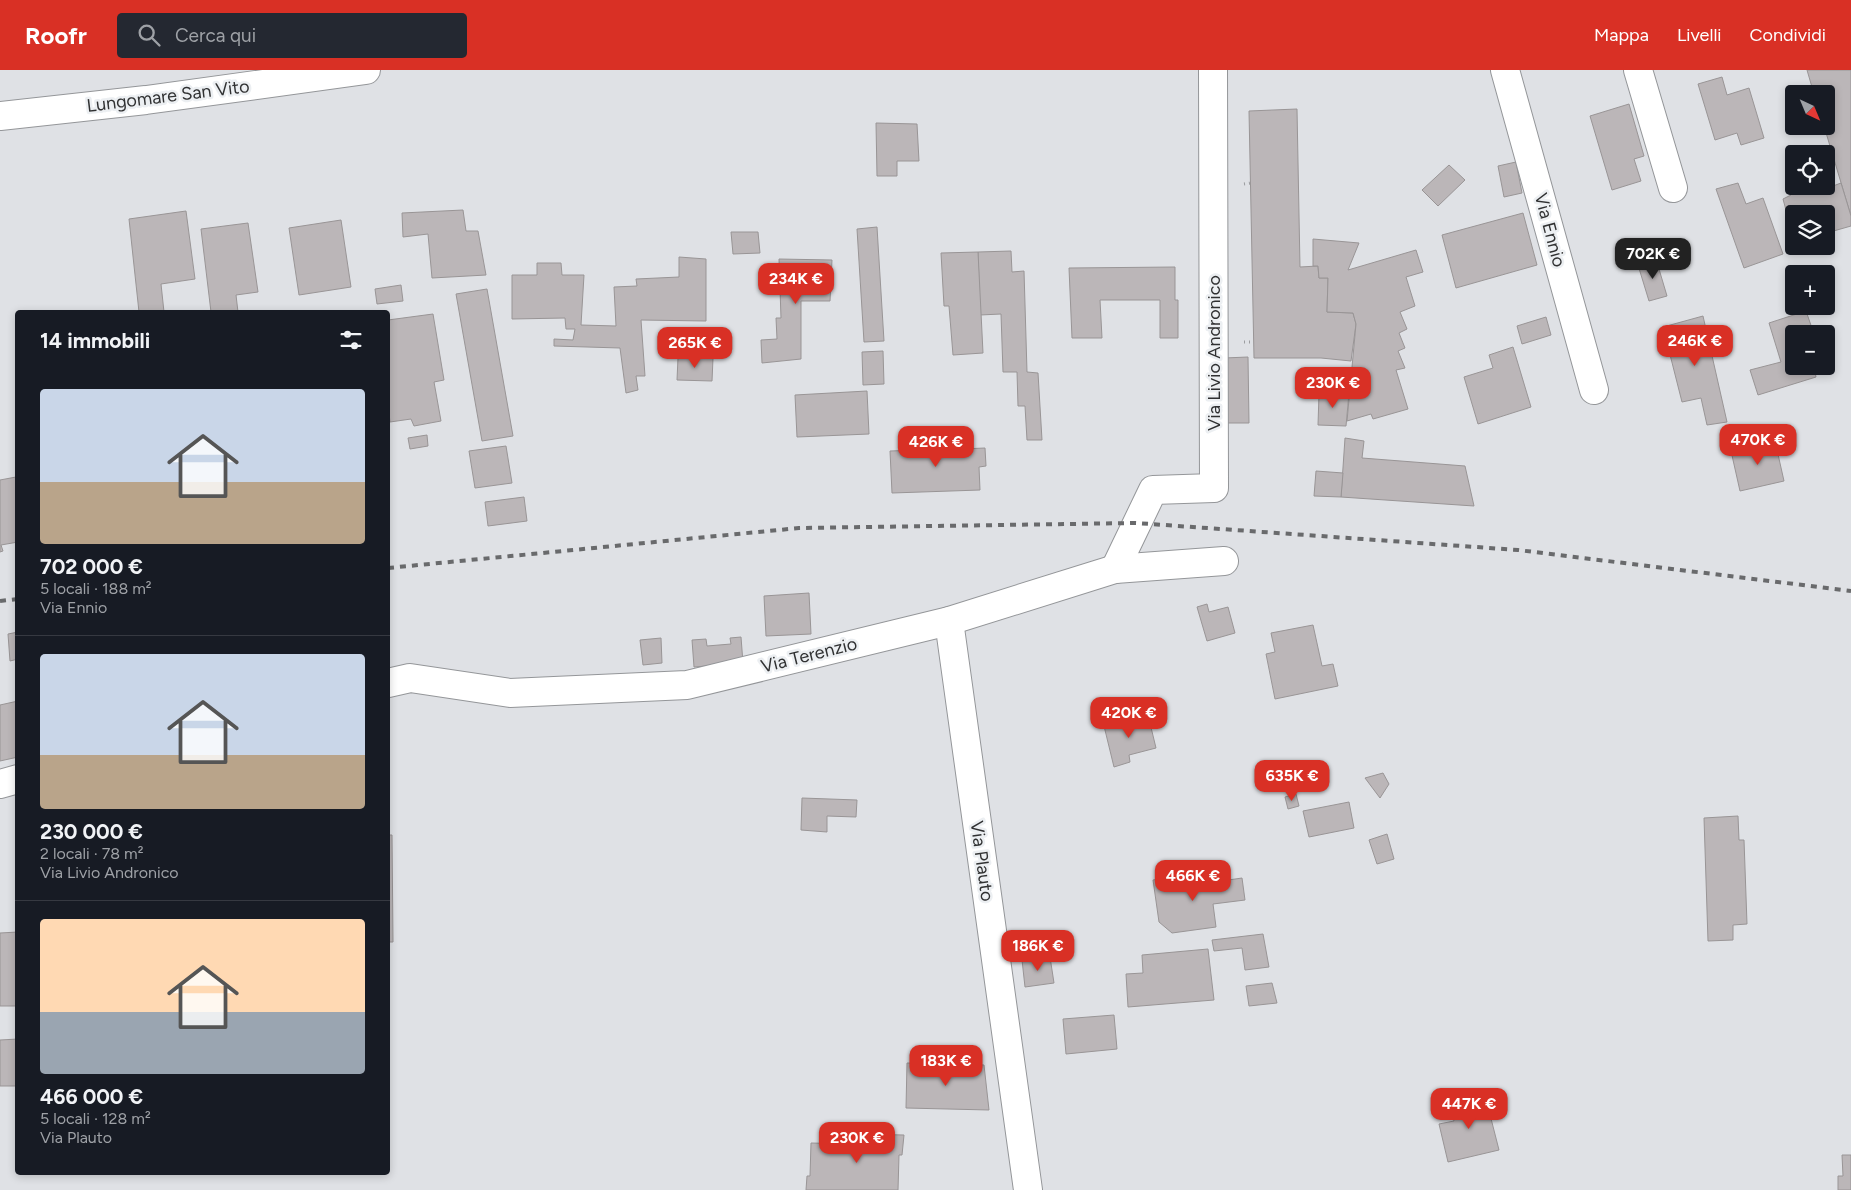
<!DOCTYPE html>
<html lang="it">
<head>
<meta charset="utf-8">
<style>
	:root { --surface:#171b24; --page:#242831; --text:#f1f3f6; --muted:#9ea1a6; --line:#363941; --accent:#d93025 }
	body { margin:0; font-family:Figtree,sans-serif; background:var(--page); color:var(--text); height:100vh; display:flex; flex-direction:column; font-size:19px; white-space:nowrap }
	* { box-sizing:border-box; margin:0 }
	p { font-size:16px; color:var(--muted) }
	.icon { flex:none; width:28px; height:28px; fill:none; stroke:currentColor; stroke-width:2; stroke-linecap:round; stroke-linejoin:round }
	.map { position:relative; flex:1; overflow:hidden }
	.sheet { position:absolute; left:15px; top:240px; width:375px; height:865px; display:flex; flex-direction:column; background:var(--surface); border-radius:5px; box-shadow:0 2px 8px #0003 }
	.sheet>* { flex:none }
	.needle { width:32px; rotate:136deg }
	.buttons { position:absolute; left:1785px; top:15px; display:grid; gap:10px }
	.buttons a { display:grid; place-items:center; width:50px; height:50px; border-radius:5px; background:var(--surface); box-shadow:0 2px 8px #0003; font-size:25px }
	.price { position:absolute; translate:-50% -42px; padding:0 11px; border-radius:10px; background:var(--accent); color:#fff; font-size:16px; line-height:32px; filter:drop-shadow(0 1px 2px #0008) }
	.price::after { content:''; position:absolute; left:50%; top:30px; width:15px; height:11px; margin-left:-8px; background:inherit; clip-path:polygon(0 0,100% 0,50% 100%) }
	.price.selected { background:#222; color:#fff }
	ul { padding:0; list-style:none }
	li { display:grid; align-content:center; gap:10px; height:265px; padding:0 25px }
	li+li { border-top:1px solid var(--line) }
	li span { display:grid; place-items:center; height:155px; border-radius:5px; color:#555 }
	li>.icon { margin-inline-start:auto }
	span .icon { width:90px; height:90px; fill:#fffc; stroke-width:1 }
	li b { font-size:21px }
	h2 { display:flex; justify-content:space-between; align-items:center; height:60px; padding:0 25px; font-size:21px }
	header { display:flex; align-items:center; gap:30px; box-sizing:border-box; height:70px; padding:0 25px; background:var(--accent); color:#fff }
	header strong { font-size:24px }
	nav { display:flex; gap:28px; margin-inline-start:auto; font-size:18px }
	.search { width:350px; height:45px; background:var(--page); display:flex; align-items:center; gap:12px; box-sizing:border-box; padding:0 18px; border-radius:5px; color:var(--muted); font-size:19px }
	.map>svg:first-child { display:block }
	.building { fill:#bbb6b8; stroke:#999596 }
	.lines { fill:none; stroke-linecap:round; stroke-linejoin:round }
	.street-casing { stroke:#949699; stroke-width:30 }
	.secondary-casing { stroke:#949699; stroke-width:30 }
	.path { stroke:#9c9da0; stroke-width:3; stroke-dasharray:1 4; stroke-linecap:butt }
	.street { stroke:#fff; stroke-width:28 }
	.secondary { stroke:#fff; stroke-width:28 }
	.rail { stroke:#696a6c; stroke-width:4; stroke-dasharray:6 6; stroke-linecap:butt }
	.labels { text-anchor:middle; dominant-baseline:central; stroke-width:5; stroke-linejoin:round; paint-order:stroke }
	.street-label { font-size:18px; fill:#303132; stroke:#eceff2 }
</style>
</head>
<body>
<header>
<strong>Roofr</strong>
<div class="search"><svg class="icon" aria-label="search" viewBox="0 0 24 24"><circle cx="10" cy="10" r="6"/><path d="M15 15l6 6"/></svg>Cerca qui</div>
<nav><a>Mappa</a><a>Livelli</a><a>Condividi</a></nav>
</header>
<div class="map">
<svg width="1851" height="1120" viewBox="0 0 1851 1120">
	<rect width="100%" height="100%" fill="#dfe1e5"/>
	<g class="building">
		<polygon points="1807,0 1851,0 1851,146 1824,56 1826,56 1826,24 1814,24"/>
		<polygon points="1722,7 1727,25 1749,18 1764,68 1741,75 1737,63 1715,70 1698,14"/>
		<polygon points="1629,34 1644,86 1634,89 1641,111 1612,120 1590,46"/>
		<polygon points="1297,39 1300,197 1318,196 1319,208 1328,208 1327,242 1353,243 1356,254 1351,291 1321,288 1254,288 1249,41"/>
		<polygon points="876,53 917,54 919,91 897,91 897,106 877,106"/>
		<polygon points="1516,92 1522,123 1504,127 1498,96"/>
		<polygon points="1449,95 1465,110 1438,136 1422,120"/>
		<polygon points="1826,105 1830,105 1833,116 1841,113 1851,146 1851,156 1830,162 1828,157 1826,158 1826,144 1794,144 1794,170 1783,129 1791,125 1788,114 1794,111 1794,116 1826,116"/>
		<polygon points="1738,113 1746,134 1763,128 1783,184 1744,198 1716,119"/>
		<polygon points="463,140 466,161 478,161 486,205 432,208 428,164 403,167 402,143"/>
		<polygon points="186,141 195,209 161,214 164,242 139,242 129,149"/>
		<polygon points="1523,143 1537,195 1456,218 1442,165"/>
		<polygon points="341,150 351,217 299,225 289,158"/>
		<polygon points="248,153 258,222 236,225 238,242 211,242 201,159"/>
		<polygon points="877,157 884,271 864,272 857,159"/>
		<polygon points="731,162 758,162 760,183 733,184"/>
		<polygon points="1313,169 1359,173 1348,200 1416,180 1423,202 1406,207 1415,236 1400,242 1407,259 1399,263 1405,278 1398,281 1405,298 1396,300 1408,339 1373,349 1371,344 1347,351 1356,254 1353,243 1327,242 1328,208 1319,208 1318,196 1313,196"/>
		<polygon points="1796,176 1817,176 1797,182"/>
		<polygon points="1011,181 1012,202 1024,201 1027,302 1038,303 1042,370 1027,370 1025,336 1018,336 1017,302 1003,302 1001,244 980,245 978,182"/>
		<polygon points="978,182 983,283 953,285 949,236 944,236 941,183"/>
		<polygon points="679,187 706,189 706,251 641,250 645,306 636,306 638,320 626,323 620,278 554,276 554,269 573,270 575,259 566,259 565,248 512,249 512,205 537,205 537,193 561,193 562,205 584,205 581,255 616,256 614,217 637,216 636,209 679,207"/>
		<polygon points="779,189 832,190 830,231 801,231 801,289 762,293 761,270 777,269 776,248 781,248"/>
		<polygon points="1656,189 1667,226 1649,231 1638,195"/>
		<polygon points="1175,197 1175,230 1178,230 1178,268 1160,268 1160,230 1100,230 1102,268 1072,268 1069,198"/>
		<polygon points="401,215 403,231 377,234 375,219"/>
		<polygon points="487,219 513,366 482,371 456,224"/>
		<polygon points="1806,241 1814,264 1794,264 1794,296 1825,296 1826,299 1815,302 1816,307 1758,325 1750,300 1781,292 1769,253"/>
		<polygon points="433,244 444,310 434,312 441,351 414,356 411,349 390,352 388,335 388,250"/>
		<polygon points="1703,246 1727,352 1707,355 1701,328 1682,332 1663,257"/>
		<polygon points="1546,247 1551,265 1522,274 1517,256"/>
		<polygon points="1513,277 1531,337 1478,354 1464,307 1493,298 1489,285"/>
		<polygon points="883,281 884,314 863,315 862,282"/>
		<polygon points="1248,287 1249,353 1222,353 1224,288"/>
		<polygon points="678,288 713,288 712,311 677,310"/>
		<polygon points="867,321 869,364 797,367 795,325"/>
		<polygon points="1349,323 1346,356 1318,355 1319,324"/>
		<polygon points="937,361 938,380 985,378 986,396 979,397 980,420 892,423 890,381 919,380 918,362"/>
		<polygon points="427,365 428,376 410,379 408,368"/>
		<polygon points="1345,368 1364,371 1362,388 1465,396 1474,436 1341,427"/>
		<polygon points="1775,371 1784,411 1740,421 1731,381"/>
		<polygon points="506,376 512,413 475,418 469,381"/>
		<polygon points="1316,401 1343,403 1341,427 1314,426"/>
		<polygon points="16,407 18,418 18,472 1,475 3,481 0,482 0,410"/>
		<polygon points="524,427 527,451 488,456 485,432"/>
		<polygon points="809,523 811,564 766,566 764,526"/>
		<polygon points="1207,534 1209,542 1228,537 1235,563 1207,571 1197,537"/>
		<polygon points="1313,555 1322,596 1333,594 1338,616 1275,629 1266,584 1275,582 1271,563"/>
		<polygon points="18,562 18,589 10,591 8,564"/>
		<polygon points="741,567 743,593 694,597 692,570 706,569 707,576 731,574 730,568"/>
		<polygon points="661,568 662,593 643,595 640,570"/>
		<polygon points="18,631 18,687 0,691 0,635"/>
		<polygon points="1148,645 1156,678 1129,685 1130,692 1114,697 1104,656"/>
		<polygon points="1383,703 1389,714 1380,728 1365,708"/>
		<polygon points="1296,724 1299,736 1288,739 1285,727"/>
		<polygon points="802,728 857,730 856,747 827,746 827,762 801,760"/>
		<polygon points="1349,732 1354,758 1309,767 1303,741"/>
		<polygon points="1738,746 1739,770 1744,770 1747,854 1733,855 1733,870 1708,871 1704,748"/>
		<polygon points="1387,764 1394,789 1377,794 1369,770"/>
		<polygon points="388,765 392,765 393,872 388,872"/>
		<polygon points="1180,806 1181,817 1242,808 1245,830 1213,834 1216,857 1172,863 1159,852 1153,810"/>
		<polygon points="18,862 18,936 0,936 0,863"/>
		<polygon points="1263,864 1269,897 1245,900 1242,878 1214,881 1212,870"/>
		<polygon points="1208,879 1214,930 1128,937 1126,904 1143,903 1142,885"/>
		<polygon points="1050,887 1054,913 1025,917 1022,890"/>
		<polygon points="1272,913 1277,933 1249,936 1246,916"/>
		<polygon points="1114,945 1117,979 1066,984 1063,949"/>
		<polygon points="18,969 18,1016 0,1016 0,970"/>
		<polygon points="907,993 984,995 989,1040 906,1038"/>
		<polygon points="1485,1025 1499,1080 1448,1092 1439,1054 1454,1051 1450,1034"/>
		<polygon points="853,1064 904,1065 902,1085 899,1085 898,1120 806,1120 807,1106 810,1106 811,1073 853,1074"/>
		<polygon points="1842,1085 1851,1085 1851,1120 1838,1120 1838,1106 1843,1106"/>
	</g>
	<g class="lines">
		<g class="street-casing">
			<g id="street">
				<polyline points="1505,0 1594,320"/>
				<polyline points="1638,0 1673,118"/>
				<polyline points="1115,499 1153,420 1214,418 1213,0"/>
				<polyline points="949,551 1028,1120"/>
				<polyline points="388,613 410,608 510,623 687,615 949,551 1115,499 1224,491"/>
				<polyline points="0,714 18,709"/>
			</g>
		</g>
		<g class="secondary-casing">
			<polyline id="secondary" points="0,46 146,30 366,0"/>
		</g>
		<g class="path">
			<polyline points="1244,114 1251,113"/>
			<polyline points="1244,272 1254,272"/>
		</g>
		<use href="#street" class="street"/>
		<use href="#secondary" class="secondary"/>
		<g class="rail">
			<polyline points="388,498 799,458 1136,453 1518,480 1851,521"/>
			<polyline points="0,531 18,529"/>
		</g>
	</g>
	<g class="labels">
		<g class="street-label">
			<text transform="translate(168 26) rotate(-7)">Lungomare San Vito</text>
			<text transform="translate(1550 160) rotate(75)">Via Ennio</text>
			<text transform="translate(1214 283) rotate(-90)">Via Livio Andronico</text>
			<text transform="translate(809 585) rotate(-14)">Via Terenzio</text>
			<text transform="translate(982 791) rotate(82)">Via Plauto</text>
		</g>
	</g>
</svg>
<div class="buttons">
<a><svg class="needle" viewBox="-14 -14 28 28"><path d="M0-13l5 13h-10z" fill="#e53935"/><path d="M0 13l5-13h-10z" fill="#9ea1a6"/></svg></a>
<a><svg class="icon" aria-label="locate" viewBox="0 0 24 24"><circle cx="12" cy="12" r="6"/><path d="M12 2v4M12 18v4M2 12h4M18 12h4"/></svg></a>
<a><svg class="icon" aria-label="layers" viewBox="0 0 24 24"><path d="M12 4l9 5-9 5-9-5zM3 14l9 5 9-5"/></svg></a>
<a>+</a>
<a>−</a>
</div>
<b class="price selected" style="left:1653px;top:210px">702K €</b>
<b class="price" style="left:796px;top:235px">234K €</b>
<b class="price" style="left:1695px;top:297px">246K €</b>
<b class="price" style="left:695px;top:299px">265K €</b>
<b class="price" style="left:1333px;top:339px">230K €</b>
<b class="price" style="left:1758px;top:396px">470K €</b>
<b class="price" style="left:936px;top:398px">426K €</b>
<b class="price" style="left:1129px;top:669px">420K €</b>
<b class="price" style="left:1292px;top:732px">635K €</b>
<b class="price" style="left:1193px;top:832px">466K €</b>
<b class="price" style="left:1038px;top:902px">186K €</b>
<b class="price" style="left:946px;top:1017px">183K €</b>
<b class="price" style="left:1469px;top:1060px">447K €</b>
<b class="price" style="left:857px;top:1094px">230K €</b>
<section class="sheet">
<h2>14 immobili<svg class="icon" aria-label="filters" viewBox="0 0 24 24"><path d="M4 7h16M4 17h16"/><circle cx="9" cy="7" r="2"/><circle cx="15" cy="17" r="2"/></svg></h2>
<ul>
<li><span style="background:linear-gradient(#c9d6e8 60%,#b9a48a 0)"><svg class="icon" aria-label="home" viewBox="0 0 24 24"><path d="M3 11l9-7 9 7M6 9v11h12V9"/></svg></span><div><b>702 000 €</b><p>5 locali · 188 m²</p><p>Via Ennio</p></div></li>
<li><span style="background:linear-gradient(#c9d6e8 65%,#b9a48a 0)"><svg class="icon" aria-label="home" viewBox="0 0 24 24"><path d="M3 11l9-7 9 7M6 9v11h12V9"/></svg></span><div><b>230 000 €</b><p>2 locali · 78 m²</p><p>Via Livio Andronico</p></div></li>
<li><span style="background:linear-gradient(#ffd9b3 60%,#9aa5b1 0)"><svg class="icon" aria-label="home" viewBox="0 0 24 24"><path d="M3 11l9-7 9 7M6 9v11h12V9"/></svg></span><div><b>466 000 €</b><p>5 locali · 128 m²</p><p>Via Plauto</p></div></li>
</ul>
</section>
</div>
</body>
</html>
